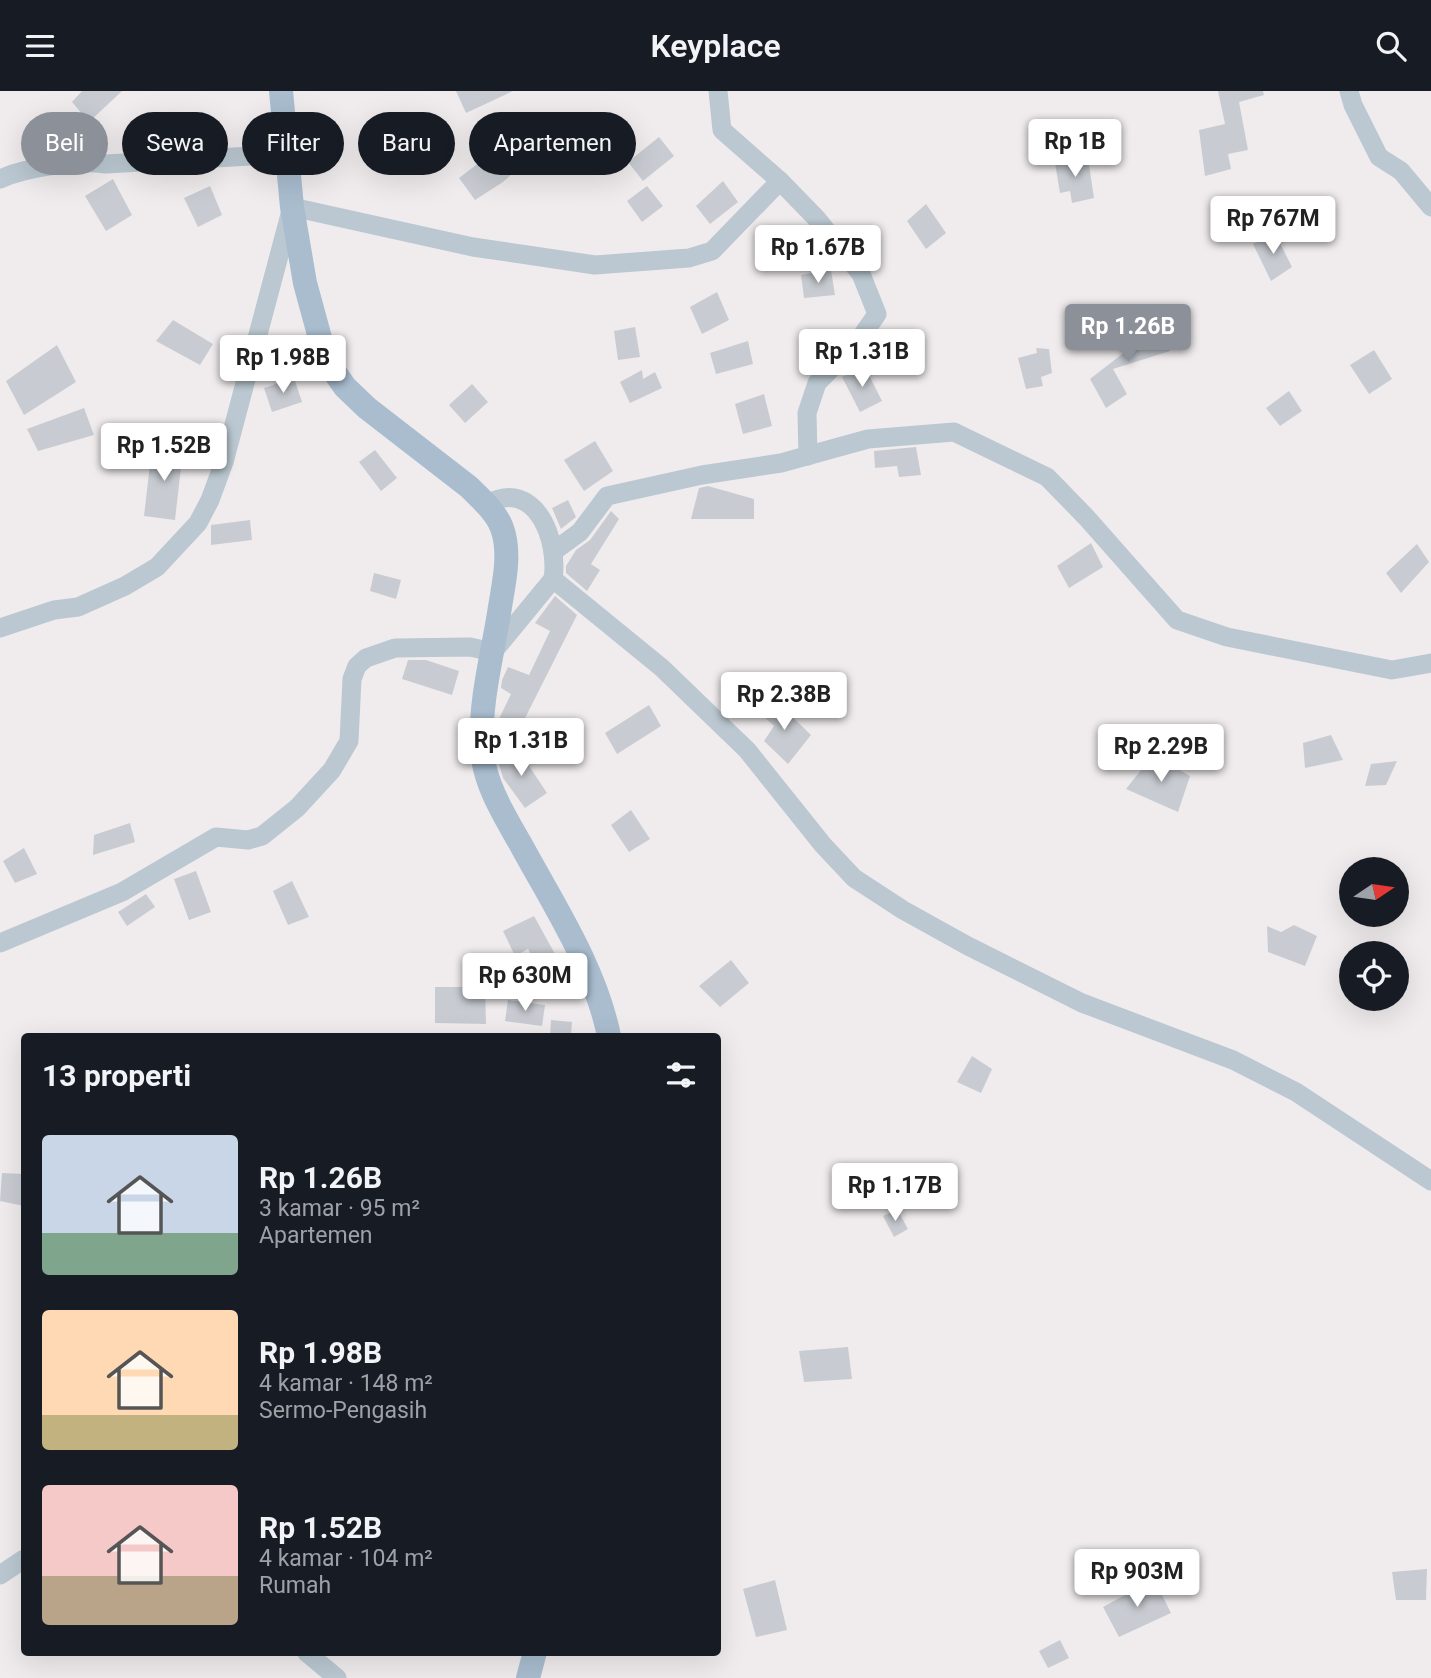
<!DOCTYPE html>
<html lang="id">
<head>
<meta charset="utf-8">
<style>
	:root { --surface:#171b24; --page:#20242c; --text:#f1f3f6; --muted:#9ea1a6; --accent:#8c9099 }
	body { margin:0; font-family:Roboto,sans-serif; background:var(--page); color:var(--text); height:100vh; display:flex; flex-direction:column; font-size:26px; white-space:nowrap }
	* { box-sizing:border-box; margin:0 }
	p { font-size:23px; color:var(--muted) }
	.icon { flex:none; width:38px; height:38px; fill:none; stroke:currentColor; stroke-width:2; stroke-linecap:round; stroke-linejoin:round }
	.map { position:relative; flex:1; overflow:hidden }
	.details { position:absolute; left:21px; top:942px; width:700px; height:623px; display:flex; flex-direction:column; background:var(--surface); border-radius:7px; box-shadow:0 7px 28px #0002 }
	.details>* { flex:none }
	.banner { position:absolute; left:21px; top:21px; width:700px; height:63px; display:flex; gap:14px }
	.needle { width:46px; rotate:77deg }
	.fabs { position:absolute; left:1339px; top:766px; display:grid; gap:14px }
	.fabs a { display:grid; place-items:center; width:70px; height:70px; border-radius:50%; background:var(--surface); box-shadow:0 7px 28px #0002; font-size:35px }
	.price { position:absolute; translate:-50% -60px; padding:0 16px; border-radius:7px; background:#fff; color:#222; font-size:23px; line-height:46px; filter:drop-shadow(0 2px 4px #0008) }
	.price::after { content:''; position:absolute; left:50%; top:42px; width:21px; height:16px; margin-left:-10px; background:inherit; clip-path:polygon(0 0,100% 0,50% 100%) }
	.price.selected { background:var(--accent); color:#fff }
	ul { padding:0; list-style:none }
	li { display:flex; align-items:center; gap:21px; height:175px; padding:0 21px }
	li span { display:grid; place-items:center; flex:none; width:196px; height:140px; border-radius:7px; color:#555 }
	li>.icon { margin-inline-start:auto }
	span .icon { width:84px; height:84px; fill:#fffc; stroke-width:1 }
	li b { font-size:30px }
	h2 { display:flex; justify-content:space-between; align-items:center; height:84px; padding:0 21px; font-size:30px }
	.chip { padding:0 24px; border-radius:32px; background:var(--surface); box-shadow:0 7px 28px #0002; font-size:24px; line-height:63px }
	.chip.selected { background:var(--accent); color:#fff }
	header { display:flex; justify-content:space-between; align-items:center; height:91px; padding:0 21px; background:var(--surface); font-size:32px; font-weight:600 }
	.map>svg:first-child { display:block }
	.building { fill:#c8ccd2 }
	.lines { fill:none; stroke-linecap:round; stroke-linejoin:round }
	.minor { stroke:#bbc8d1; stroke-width:19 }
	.major { stroke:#a9bdcf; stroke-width:24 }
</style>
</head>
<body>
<header><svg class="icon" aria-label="menu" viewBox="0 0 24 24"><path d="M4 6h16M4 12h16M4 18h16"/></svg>Keyplace<svg class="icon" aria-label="search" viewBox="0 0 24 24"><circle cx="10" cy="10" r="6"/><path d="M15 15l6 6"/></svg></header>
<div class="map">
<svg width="1431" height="1587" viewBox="0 0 1431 1587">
	<rect width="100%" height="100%" fill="#f0eced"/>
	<g class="building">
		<polygon points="82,0 122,0 89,31 72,11"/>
		<polygon points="456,0 513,0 466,22"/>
		<polygon points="1218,0 1263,0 1264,4 1239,11 1248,59 1228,63 1231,78 1205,85 1199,39 1225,33"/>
		<polygon points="659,46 674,65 643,90 628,71"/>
		<polygon points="510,48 524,72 503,91 475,109 459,87"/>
		<polygon points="1088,67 1094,107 1072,112 1070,100 1060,102 1055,72"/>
		<polygon points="113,88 132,124 106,140 85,105"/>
		<polygon points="723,90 738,111 710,133 696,115"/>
		<polygon points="210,95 222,124 198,136 184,107"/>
		<polygon points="647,95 663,115 642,131 627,110"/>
		<polygon points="926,113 946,142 926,158 907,130"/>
		<polygon points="1275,142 1292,176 1271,190 1253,153"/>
		<polygon points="831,179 835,204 804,207 801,184"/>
		<polygon points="717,201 729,229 702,243 690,216"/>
		<polygon points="173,229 213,253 200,274 156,250"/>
		<polygon points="635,236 640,266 618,269 614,240"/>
		<polygon points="1162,237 1170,260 1113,278 1127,303 1106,317 1090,288 1126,260 1123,250"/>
		<polygon points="748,250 753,273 716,283 710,262"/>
		<polygon points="57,254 76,291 24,324 6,290"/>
		<polygon points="1036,257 1049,258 1052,282 1041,286 1043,295 1026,298 1018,267 1037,262"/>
		<polygon points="1374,259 1392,288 1369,303 1350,274"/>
		<polygon points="864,274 882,310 860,321 842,286"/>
		<polygon points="642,279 643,288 655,281 662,297 630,312 620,291"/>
		<polygon points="294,287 302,311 272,321 264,297"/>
		<polygon points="472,293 488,311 465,332 449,314"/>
		<polygon points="1289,300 1302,320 1280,335 1266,317"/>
		<polygon points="764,303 772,335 743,343 735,313"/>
		<polygon points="84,317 94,344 38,360 27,338"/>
		<polygon points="595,350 613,380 584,400 564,369"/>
		<polygon points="152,356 183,359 175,429 144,425"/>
		<polygon points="916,356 921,384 899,386 897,375 875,377 874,360"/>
		<polygon points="375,359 397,387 381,400 359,371"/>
		<polygon points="708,395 754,408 754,428 691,428 699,397"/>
		<polygon points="568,409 576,426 561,438 552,417"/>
		<polygon points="611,420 619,428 591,473 600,479 587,500 566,482 566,475 576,459 590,449"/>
		<polygon points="250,429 252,449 211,454 211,434"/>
		<polygon points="1091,452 1103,476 1069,497 1057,475"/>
		<polygon points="1417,453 1429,471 1401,502 1386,482"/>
		<polygon points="374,482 401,489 396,508 370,500"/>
		<polygon points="555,505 577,524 515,647 499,628 511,603 501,597 502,589 508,576 529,584 550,540 535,532"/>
		<polygon points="408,569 426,569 459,580 452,604 402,588"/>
		<polygon points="773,607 811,644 788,673 764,650 774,635 761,623"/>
		<polygon points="649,614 661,635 617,663 605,642"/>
		<polygon points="1331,644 1343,669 1305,677 1303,652"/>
		<polygon points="515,654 547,702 525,717 503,687 498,669"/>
		<polygon points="1153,664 1190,685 1178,721 1126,698"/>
		<polygon points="1397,670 1386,694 1365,695 1371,673"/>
		<polygon points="631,719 650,748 629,761 611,734"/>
		<polygon points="130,732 135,751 93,764 94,744"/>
		<polygon points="24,757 37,783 15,792 3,770"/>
		<polygon points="196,780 211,821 189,829 174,788"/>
		<polygon points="292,790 309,826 288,834 273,800"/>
		<polygon points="146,803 155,816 127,835 118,821"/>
		<polygon points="534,825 555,863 537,874 528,858 515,865 503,840"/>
		<polygon points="1294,834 1317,845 1305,875 1268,861 1267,835 1281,841"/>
		<polygon points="731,869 749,892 720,916 699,895"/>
		<polygon points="435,896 485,896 486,933 435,932"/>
		<polygon points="508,909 545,914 542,935 505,930"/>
		<polygon points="551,929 572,931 571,945 550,945"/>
		<polygon points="972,965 992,978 981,1002 957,991"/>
		<polygon points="2,1082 24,1083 24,1115 0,1110"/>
		<polygon points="897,1118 908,1138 894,1146 883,1125"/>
		<polygon points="848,1256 852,1288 804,1291 799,1260"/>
		<polygon points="1427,1478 1426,1509 1396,1509 1392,1481"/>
		<polygon points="1154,1488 1171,1522 1119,1546 1103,1516"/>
		<polygon points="775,1489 787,1539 756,1546 743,1498"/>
		<polygon points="1060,1549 1069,1567 1048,1577 1039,1560"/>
	</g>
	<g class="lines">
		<g class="minor">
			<polyline points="1349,0 1353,14 1379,66 1401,80 1431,116"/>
			<path d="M0,88C26,76 77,69 106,73L287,63"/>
			<polyline points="780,90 817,128 861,183 877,223 857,252 817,292 807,322 808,365"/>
			<path d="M252,261C280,257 301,256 326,269"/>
			<path d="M487,413C536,386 559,450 553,488L662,577L747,659L823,754L854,787L903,819L968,855L1082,912L1233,969L1296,1001L1431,1090"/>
			<polyline points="554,460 580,441 607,405 702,384 781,372 868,348 954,341 1047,386 1086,426 1177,529 1227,546 1392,579 1431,572"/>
			<polyline points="0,537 54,519 78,516 125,495 157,476 198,432 210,409 224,371 292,116 473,156 595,174 689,167 712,160 780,90 722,39 718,0"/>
			<polyline points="0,852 122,801 216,746 248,749 262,745 297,717 332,679 349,650 352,588 357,575 366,567 395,557 470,556 493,561 553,488"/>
			<polyline points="0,1484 24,1468"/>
			<polyline points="306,1561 337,1587"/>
		</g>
		<g class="major">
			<path d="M281,0L292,116L305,192L326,269L345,296L367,317L469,396C481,408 496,421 502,437C511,462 504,491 500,516C493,563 479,611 482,659C484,692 504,724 520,752C553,813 595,876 609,945"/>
			<polyline points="528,1587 535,1561"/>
		</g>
	</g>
</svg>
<div class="fabs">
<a><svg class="needle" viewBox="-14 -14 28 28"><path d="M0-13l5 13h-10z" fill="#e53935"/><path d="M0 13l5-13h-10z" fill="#9ea1a6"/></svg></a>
<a><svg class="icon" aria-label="locate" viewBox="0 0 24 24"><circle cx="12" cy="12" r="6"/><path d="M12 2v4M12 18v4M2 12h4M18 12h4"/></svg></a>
</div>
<b class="price" style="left:1075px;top:88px">Rp 1B</b>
<b class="price" style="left:1273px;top:165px">Rp 767M</b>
<b class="price" style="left:818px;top:194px">Rp 1.67B</b>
<b class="price selected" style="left:1128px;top:273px">Rp 1.26B</b>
<b class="price" style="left:862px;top:298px">Rp 1.31B</b>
<b class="price" style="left:283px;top:304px">Rp 1.98B</b>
<b class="price" style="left:164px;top:392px">Rp 1.52B</b>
<b class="price" style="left:784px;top:641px">Rp 2.38B</b>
<b class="price" style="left:521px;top:687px">Rp 1.31B</b>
<b class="price" style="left:1161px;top:693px">Rp 2.29B</b>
<b class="price" style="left:525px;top:922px">Rp 630M</b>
<b class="price" style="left:895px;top:1132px">Rp 1.17B</b>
<b class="price" style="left:1137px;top:1518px">Rp 903M</b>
<div class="banner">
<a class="chip selected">Beli</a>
<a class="chip">Sewa</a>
<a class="chip">Filter</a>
<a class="chip">Baru</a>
<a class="chip">Apartemen</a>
</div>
<section class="details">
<h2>13 properti<svg class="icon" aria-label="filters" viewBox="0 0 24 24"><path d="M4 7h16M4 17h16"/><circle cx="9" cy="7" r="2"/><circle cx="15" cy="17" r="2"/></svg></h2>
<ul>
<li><span style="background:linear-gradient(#c9d6e8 70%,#7fa58c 0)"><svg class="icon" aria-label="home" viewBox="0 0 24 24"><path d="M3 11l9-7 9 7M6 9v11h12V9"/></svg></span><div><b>Rp 1.26B</b><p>3 kamar · 95 m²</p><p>Apartemen</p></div></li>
<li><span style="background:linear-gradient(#ffd9b3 75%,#c2b280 0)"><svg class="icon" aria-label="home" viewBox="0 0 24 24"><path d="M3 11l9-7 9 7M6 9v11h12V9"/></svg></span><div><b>Rp 1.98B</b><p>4 kamar · 148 m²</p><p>Sermo-Pengasih</p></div></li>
<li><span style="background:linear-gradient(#f6c9c9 65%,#b9a48a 0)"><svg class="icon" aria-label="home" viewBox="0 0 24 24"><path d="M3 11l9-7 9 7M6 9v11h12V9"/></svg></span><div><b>Rp 1.52B</b><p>4 kamar · 104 m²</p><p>Rumah</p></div></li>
</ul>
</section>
</div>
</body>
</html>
